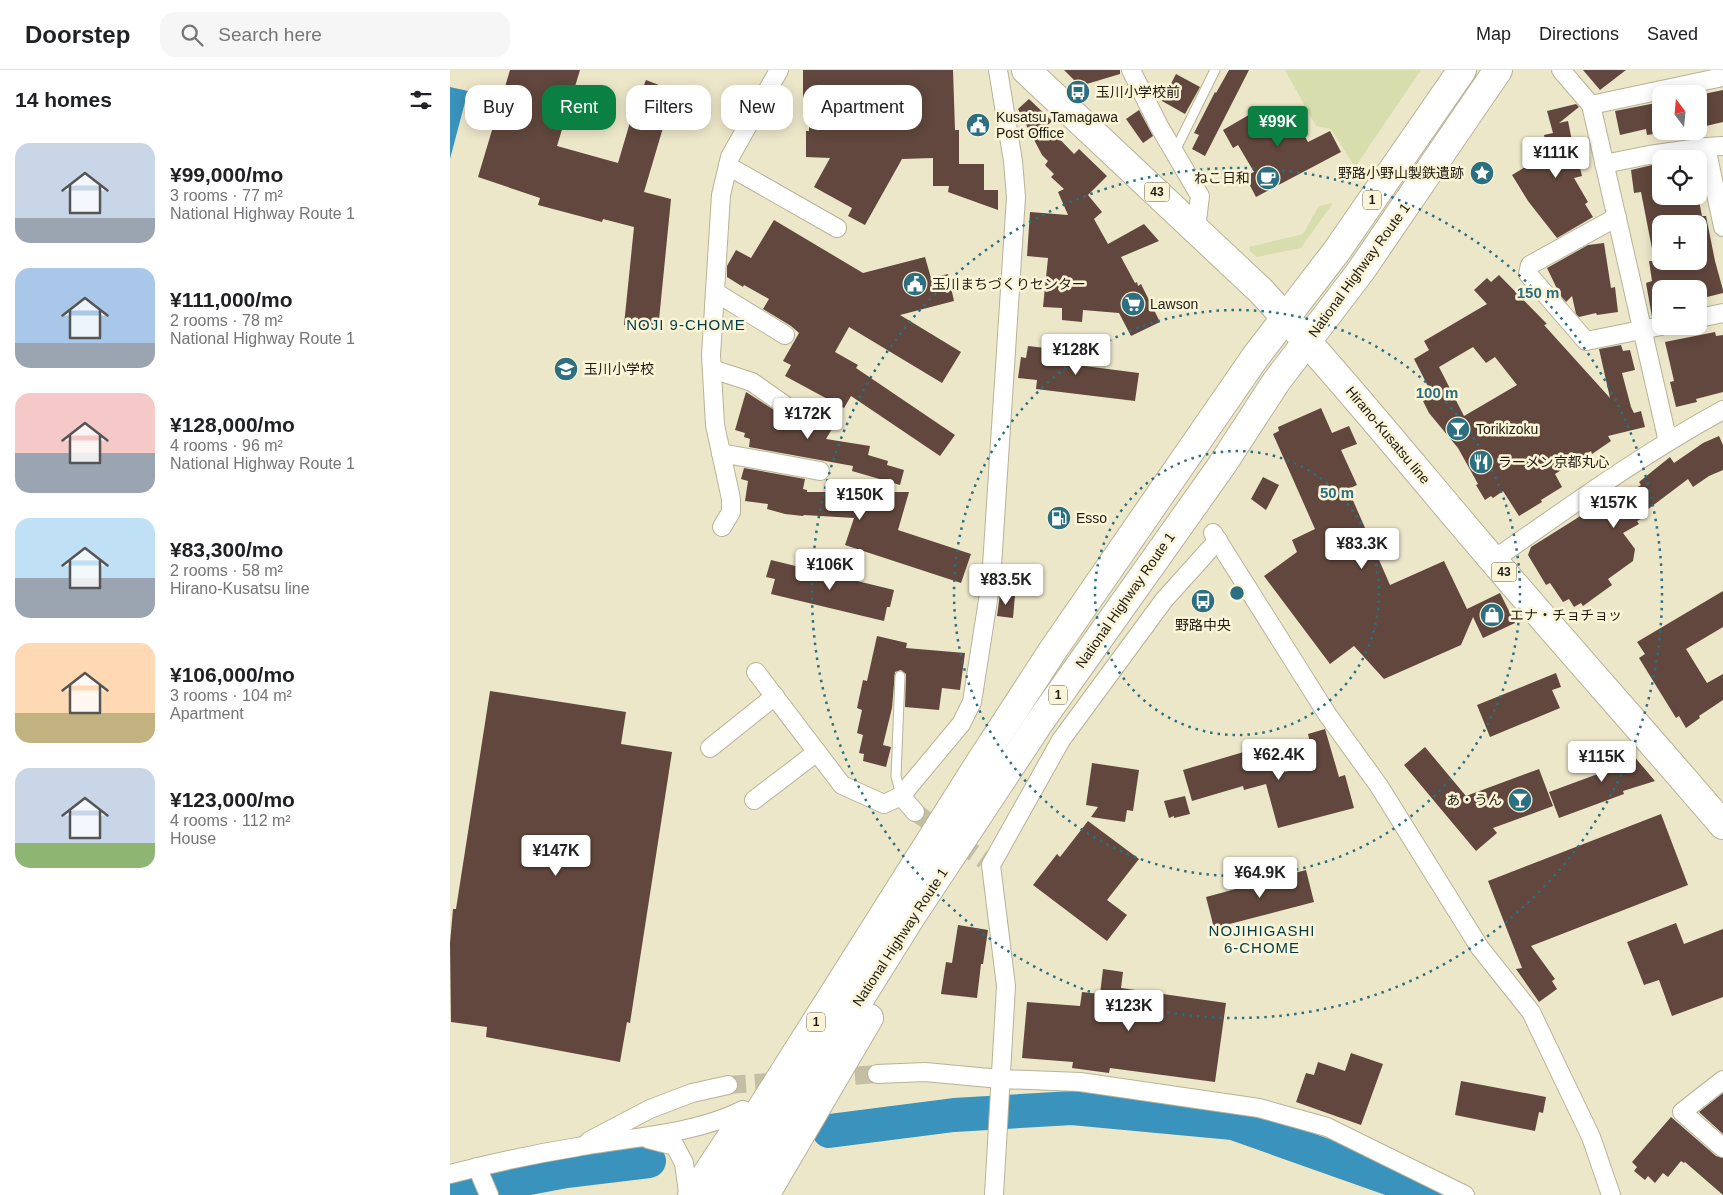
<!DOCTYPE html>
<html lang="en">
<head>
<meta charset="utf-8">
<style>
	:root { --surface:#fff; --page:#f6f6f6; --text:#202124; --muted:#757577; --line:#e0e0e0; --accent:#0b8043 }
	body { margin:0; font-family:Helvetica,"Noto Sans JP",sans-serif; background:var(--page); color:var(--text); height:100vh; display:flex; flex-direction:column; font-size:19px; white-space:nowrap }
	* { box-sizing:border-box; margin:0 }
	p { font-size:16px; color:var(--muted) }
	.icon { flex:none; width:28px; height:28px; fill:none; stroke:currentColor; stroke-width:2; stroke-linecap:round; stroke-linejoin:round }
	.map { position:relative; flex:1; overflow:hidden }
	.sheet { display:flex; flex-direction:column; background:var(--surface); width:450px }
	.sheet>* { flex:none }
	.guide { position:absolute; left:15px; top:15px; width:475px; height:45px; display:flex; gap:10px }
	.needle { width:32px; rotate:344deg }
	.tools { position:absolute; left:1202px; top:15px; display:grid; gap:10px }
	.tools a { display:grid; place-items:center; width:55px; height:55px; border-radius:10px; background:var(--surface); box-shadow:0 2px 12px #0003; font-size:25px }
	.price { position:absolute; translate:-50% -42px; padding:0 11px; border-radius:5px; background:#fff; color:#222; font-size:16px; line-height:32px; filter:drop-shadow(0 1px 2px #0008) }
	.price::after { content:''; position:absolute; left:50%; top:30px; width:15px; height:11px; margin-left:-8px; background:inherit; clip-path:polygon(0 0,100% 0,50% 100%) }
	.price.on { background:var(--accent); color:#fff }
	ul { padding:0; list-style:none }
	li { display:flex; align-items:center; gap:15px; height:125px; padding:0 15px }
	li span { display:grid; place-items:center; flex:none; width:140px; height:100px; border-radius:15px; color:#555 }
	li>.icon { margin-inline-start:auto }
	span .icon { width:60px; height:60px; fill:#fffc; stroke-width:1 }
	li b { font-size:21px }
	h2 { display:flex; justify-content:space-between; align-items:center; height:60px; padding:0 15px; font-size:21px }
	.chip { padding:0 18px; border-radius:15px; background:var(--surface); box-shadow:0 2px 12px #0003; font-size:18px; line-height:45px }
	.chip.on { background:var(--accent); color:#fff }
	header { display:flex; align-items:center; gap:30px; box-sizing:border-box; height:70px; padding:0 25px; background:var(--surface); border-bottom:1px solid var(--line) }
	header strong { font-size:24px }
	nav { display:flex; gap:28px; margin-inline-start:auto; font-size:18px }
	.search { width:350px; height:45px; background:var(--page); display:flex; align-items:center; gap:12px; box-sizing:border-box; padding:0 18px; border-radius:15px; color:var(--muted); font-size:19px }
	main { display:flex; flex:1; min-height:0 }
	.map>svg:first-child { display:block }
	.green { fill:#d7ddad }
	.water { fill:#3a93bd }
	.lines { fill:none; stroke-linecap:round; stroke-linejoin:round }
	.river { stroke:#3a93bd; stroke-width:34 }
	.building { fill:#61473d; fill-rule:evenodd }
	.minor-tunnel { stroke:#c4bea5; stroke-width:18; stroke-dasharray:18 9; stroke-linecap:butt }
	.service-casing { stroke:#b8b296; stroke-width:11 }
	.minor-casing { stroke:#b8b296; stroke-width:20 }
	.primary-casing { stroke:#b8b296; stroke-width:30 }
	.trunk-casing { stroke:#b8b296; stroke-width:30 }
	.service { stroke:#fff; stroke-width:9 }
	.minor { stroke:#fff; stroke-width:18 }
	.primary { stroke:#fff; stroke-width:28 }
	.trunk { stroke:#fff; stroke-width:28 }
	.ring { fill:none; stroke:#2b6f80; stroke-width:2.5; stroke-dasharray:2.5 5 }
	.labels { text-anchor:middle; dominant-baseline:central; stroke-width:5; stroke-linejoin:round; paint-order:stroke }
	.shield { fill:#fbf4d7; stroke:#605d4d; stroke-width:1 }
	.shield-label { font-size:12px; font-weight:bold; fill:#1e1c12 }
	.poi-label { font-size:14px; fill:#1e1c12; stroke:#fbf4d7; text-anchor:start }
	.street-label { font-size:14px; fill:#1e1c12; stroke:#fbf4d7 }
	.neighbourhood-label { font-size:15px; letter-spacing:1px; fill:#003e4b; stroke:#fbf4d7 }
	.centre { fill:#2b6f80; stroke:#fbf4d7; stroke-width:2.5 }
	.ring-label { font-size:15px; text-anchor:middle; font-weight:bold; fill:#2b6f80; stroke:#fbf4d7; stroke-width:5; stroke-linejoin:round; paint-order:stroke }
</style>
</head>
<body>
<header>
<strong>Doorstep</strong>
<div class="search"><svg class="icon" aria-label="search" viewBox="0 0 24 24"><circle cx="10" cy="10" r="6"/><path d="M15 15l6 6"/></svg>Search here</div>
<nav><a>Map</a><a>Directions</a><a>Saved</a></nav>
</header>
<main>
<section class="sheet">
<h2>14 homes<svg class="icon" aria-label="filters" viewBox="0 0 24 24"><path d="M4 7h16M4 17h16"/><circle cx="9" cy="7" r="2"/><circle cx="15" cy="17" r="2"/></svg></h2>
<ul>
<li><span style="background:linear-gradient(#c9d6e8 75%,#9aa5b1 0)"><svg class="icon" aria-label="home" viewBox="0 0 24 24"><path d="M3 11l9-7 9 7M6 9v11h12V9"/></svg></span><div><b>¥99,000/mo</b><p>3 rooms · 77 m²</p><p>National Highway Route 1</p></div></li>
<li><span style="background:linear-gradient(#a9c7e8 75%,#9aa5b1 0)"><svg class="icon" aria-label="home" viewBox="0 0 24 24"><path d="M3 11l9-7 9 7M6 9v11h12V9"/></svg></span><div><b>¥111,000/mo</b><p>2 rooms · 78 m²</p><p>National Highway Route 1</p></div></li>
<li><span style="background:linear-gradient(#f6c9c9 60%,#9aa5b1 0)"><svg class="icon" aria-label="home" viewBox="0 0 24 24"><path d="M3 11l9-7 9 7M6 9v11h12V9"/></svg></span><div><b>¥128,000/mo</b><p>4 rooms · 96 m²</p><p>National Highway Route 1</p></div></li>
<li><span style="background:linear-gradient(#bfe0f5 60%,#9aa5b1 0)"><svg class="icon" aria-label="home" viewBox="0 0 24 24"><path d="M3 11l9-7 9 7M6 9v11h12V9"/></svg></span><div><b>¥83,300/mo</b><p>2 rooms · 58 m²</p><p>Hirano-Kusatsu line</p></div></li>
<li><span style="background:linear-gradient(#ffd9b3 70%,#c2b280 0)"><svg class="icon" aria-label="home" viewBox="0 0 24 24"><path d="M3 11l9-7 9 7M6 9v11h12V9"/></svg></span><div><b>¥106,000/mo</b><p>3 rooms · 104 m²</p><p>Apartment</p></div></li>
<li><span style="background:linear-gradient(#c9d6e8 75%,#8fb573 0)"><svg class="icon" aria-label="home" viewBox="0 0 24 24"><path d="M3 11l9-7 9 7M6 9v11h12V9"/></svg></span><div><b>¥123,000/mo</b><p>4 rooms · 112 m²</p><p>House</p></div></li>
</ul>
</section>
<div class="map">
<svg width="1273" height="1125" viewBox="0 0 1273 1125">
	<rect width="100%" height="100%" fill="#ede7ca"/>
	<g class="green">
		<polygon points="835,0 971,0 905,97 881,59 866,56"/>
		<polygon points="883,133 851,178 807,187 800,181 799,177 853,164 869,136"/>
	</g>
	<polygon class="water" points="0,17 18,21 0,89"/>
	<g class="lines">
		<g class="river">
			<polyline points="379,1061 504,1045 622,1038 783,1053 958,1115 980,1125"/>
			<polyline points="0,1123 116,1101 199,1091"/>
		</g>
	</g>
	<g class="building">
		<polygon points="60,0 130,0 107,76 168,93 191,15 194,15 196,10 214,17 213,21 223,24 194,122 221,129 208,260 174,255 184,157 153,149 152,152 88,135 90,128 28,107"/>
		<polygon points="353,0 503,0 505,60 509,60 509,94 534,94 534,120 548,120 548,140 498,122 499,116 483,116 483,88 452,89 415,155 398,146 402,138 364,117 380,88 356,87 356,61 359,61 359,28 353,28"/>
		<polygon points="614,0 670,0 670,4 630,16"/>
		<polygon points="779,0 799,0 755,86 742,79 749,65 744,63 765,22 766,23"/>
		<polygon points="1133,0 1176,0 1150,20"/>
		<polygon points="726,4 750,17 735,44 712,31"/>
		<polygon points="1273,20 1273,52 1256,56 1249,25"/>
		<polygon points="579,29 602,51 597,56 624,84 629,79 657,106 638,125 652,142 644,149 658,174 694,154 709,171 671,187 685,213 687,212 688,216 691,214 710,252 681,266 669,243 633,240 632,252 612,250 612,238 593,237 598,188 577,186 580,142 618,145 608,122 614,119 601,107 604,104 595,95 598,91 592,85 568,39"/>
		<polygon points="1211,32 1211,63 1197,65 1196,59 1170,65 1165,41"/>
		<polygon points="1126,34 1129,37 1109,53 1118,51 1125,86 1127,86 1132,106 1124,108 1138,132 1135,134 1143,147 1107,168 1078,131 1062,105 1098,83 1094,65 1103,63 1097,41"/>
		<polygon points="837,36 858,72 880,61 891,82 806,127 795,106 804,102 788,75 783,78 773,60 809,39 815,49"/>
		<polygon points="689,40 703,66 693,73 676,49"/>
		<polygon points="1202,95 1206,122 1211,121 1211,126 1248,126 1252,146 1256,146 1265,191 1273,220 1273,223 1249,229 1249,219 1211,219 1211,246 1202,247 1196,213 1202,211 1199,191 1249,191 1249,154 1211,154 1211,189 1204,189 1191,122 1184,123 1181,100"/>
		<polygon points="324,150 413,203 475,187 481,208 498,204 504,231 450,245 511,282 492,313 399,257 385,282 408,295 406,298 505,365 490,386 401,326 394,338 335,306 341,295 333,291 349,263 341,256 313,239 319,229 294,215 293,217 277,207 277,196 286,180 301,188"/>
		<polygon points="1154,173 1161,218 1165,217 1168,242 1147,245 1146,243 1129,247 1126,244 1122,226 1116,232 1110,225 1097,198 1138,175"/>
		<path d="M1049,205L1097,254L1094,255L1160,328L1149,279L1171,275L1173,281L1180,280L1185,300L1172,303L1181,337L1184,343L1191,341L1195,357L1158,366L1161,371L1142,384L1141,381L1105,404L1112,417L1091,430L1092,432L1069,446L1053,421L1043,428L1041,426L1035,430L1026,415L1028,414L1008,378L979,343L973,331L983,326L964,289L979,280L974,271L1037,234L1024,220L1037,208L1041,212ZM1023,277L1036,293L1045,287L1067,315L1014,346L989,297Z"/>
		<polygon points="1265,262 1266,266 1273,265 1273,322 1246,329 1247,332 1226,337 1220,312 1224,311 1215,272"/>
		<polygon points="578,276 613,280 611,293 689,303 685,331 586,319 587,310 568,308 571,287 576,288"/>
		<polygon points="296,322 349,356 354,356 359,352 361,346 359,340 388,349 376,369 420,376 418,385 438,391 437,395 454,400 450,415 402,401 403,396 299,377 300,369 294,367 295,363 285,360"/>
		<polygon points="871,338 882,363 899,356 907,374 891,380 907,415 898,419 940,515 994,491 1017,539 1050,523 1065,553 1033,568 1023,547 1011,575 934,609 904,576 880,594 814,506 847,482 842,470 865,459 823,364 829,361 828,357"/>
		<polygon points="1269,366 1273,375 1273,400 1259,406 1243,417 1238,409 1193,443 1195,447 1187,451 1189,454 1173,463 1185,479 1183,491 1158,509 1162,515 1133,536 1131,533 1124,537 1119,529 1113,532 1100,513 1096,515 1078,485 1081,477 1156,430 1159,434 1191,415 1189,412 1220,387 1224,393 1253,373"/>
		<polygon points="294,398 355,409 353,419 357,420 357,422 459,422 448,460 521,484 511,513 395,475 404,448 354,445 353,446 335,444 317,439 318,434 295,431 298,411 291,409"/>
		<polygon points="813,407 829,415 816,440 801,429"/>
		<polygon points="321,490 444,520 440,537 437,537 434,551 321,524 325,509 316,507"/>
		<polygon points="1273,521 1273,557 1236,579 1257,613 1273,604 1273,630 1249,646 1250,648 1236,658 1229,646 1226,648 1189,588 1195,584 1187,572"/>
		<polygon points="550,524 565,525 563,548 547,546"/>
		<polygon points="427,566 457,573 456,578 515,583 510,620 492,618 489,640 455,637 456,604 451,600 445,602 442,638 433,675 441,677 436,697 413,691 414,684 409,683 413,665 407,663 412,640 407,638 413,610 417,611"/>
		<polygon points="1106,603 1111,617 1102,620 1110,638 1040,667 1027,635"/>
		<polygon points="40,621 176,642 171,674 222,682 180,953 177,952 170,992 36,967 37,957 1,952 0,873 3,839 6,839"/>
		<polygon points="875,659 889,707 895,705 904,738 828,758 816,714 794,720 793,716 742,731 733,700 824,673 826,683 829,682 835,702 865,693 858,664"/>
		<polygon points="1171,671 1205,711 1173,721 1174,724 1109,748 1099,722 1164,698 1155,676"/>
		<polygon points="975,677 1016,726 1089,699 1103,736 1043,758 1047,763 1026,781 954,695"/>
		<polygon points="642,693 689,700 683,741 677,740 675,752 641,747 648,737 636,735"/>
		<polygon points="735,726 740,744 724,748 724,746 719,748 714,731"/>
		<polygon points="1211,744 1238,815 1081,876 1105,909 1102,911 1107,919 1089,932 1066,899 1072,898 1038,811"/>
		<polygon points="638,751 689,789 657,830 677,845 657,871 583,815 607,784 610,787"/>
		<polygon points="856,800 864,832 764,858 756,827"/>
		<polygon points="1226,853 1234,874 1273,859 1273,927 1222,946 1209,910 1194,915 1177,872"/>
		<polygon points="508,855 538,860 533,894 531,894 527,928 491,924 496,892 502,893"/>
		<polygon points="653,899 673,902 671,918 776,933 765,1012 660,998 659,1003 622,998 623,992 572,988 577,932 630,936 632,922 650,924"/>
		<polygon points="901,983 933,994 911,1055 846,1032 856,1003 864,1005 868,992 895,1001"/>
		<polygon points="1011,1011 1096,1027 1093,1043 1089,1042 1085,1061 1005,1045"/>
		<polygon points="1273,1023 1273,1064 1249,1042"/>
		<polygon points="1221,1047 1266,1086 1273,1088 1273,1125 1235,1092 1234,1093 1231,1091 1218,1107 1213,1103 1205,1113 1198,1106 1195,1110 1184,1101 1187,1097 1182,1092"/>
	</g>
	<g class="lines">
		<g class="minor-tunnel">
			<polyline points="465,742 534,790"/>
			<polyline points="378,1008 427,1004"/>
			<polyline points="278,1015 334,1011"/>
		</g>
		<g class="service-casing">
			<g id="service">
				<polyline points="724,83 765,0"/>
				<polyline points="450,606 446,706 451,725"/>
			</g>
		</g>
		<g class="minor-casing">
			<g id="minor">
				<polyline points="681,0 709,56 750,126 746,159"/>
				<polyline points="1111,0 1141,35 1218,372"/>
				<polyline points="1141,35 1268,8"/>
				<polyline points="1256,77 1273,76"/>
				<polyline points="1154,94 1199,85 1256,77 1273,157"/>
				<polyline points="278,96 387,158"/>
				<polyline points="1167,147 1080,195 1078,204 1136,271 1211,256"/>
				<polyline points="265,222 335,265"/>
				<polyline points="1249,248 1273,243"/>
				<polyline points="262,299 302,312 350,346"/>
				<polyline points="271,383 370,401"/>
				<polyline points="272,457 281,442 281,429 265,355 261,285 271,125 280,87 329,0"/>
				<polyline points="763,463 877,644 929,716 1030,878 1081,942 1141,1067 1161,1125"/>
				<path d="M1043,490C1118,438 1192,384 1273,340"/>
				<polyline points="306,602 392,715 434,734 451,726 511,654 522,632 541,511 566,127 563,91 548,0"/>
				<polyline points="260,678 325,626"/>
				<polyline points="451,726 465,742"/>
				<polyline points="304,730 367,682"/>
				<polyline points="427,1004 475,1002 550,1009 630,1012 809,1038 877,1057 1015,1125"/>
				<polyline points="1273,1010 1232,1042 1273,1078"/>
				<polyline points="198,1069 225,1076 234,1093 238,1123"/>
				<polyline points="139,1071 200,1039 242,1023 278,1015"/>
				<polyline points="27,1097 39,1125"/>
				<path d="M0,1104C42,1093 84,1084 127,1077C182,1067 242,1065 293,1040"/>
				<polyline points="237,1125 293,1040"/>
				<polyline points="544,1125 556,916 541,795 611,670 714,530 768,470"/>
			</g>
		</g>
		<g class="primary-casing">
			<path id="primary" d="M576,0L811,221C892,308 966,400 1043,490C1119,579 1197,666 1273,755"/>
		</g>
		<g class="trunk-casing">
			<g id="trunk">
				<polyline points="260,1125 294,1066 527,697 603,580 806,286 886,182 1012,0"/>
				<polyline points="290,1125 327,1062 459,850 589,653 772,395 826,312 910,202 1048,0"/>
				<polyline points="315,1125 419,948"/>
			</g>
		</g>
		<use href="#service" class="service"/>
		<use href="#minor" class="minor"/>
		<use href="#primary" class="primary"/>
		<use href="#trunk" class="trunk"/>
	</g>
	<g class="ring">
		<circle cx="787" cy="523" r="142"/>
		<circle cx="787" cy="523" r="283"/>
		<circle cx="787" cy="523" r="425"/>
	</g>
	<defs>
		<g id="bus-disc" transform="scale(1.25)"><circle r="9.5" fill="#2b6f80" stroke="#fbf4d7"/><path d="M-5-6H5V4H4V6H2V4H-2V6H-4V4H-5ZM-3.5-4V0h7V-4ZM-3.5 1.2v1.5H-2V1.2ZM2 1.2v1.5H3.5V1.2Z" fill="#fff"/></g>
		<g id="civic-disc" transform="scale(1.25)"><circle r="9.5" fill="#2b6f80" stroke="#fbf4d7"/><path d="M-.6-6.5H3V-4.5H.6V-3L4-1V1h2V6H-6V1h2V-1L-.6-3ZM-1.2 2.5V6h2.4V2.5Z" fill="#fff"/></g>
		<g id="sight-disc" transform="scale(1.25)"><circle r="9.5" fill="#2b6f80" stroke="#fbf4d7"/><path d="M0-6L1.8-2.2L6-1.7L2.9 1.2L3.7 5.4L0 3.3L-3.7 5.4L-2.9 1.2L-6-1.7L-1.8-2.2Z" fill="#fff"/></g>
		<g id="cafe-disc" transform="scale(1.25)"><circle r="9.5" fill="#2b6f80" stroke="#fbf4d7"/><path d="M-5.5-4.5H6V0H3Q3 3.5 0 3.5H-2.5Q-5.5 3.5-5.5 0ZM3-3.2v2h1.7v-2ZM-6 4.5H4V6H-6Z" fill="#fff"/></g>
		<g id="supermarket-disc" transform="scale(1.25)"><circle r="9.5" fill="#2b6f80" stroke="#fbf4d7"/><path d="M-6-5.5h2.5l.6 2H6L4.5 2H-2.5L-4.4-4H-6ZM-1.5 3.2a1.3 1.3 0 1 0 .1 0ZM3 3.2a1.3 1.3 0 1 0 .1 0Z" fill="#fff"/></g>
		<g id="school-disc" transform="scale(1.25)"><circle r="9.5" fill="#2b6f80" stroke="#fbf4d7"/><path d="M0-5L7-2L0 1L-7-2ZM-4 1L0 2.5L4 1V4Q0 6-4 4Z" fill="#fff"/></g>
		<g id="bar-disc" transform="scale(1.25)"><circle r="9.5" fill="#2b6f80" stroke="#fbf4d7"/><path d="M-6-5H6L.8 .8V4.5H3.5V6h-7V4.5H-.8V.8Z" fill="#fff"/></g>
		<g id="restaurant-disc" transform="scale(1.25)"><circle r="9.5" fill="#2b6f80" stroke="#fbf4d7"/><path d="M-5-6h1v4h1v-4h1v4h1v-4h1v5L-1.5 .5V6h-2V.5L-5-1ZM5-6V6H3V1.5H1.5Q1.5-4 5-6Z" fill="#fff"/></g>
		<g id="fuel-disc" transform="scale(1.25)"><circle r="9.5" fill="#2b6f80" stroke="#fbf4d7"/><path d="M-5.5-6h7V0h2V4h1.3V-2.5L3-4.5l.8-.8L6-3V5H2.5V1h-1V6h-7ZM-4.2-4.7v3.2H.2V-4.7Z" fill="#fff"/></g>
		<g id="shop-disc" transform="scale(1.25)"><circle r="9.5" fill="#2b6f80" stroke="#fbf4d7"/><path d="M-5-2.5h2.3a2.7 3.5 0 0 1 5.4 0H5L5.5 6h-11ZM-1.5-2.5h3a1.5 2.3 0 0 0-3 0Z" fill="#fff"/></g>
	</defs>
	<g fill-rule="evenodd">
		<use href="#bus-disc" x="628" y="22"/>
		<use href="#civic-disc" x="528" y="55"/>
		<use href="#sight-disc" x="1032" y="103"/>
		<use href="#cafe-disc" x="818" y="108"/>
		<use href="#civic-disc" x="465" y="214"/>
		<use href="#supermarket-disc" x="683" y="234"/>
		<use href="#school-disc" x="116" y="299"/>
		<use href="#bar-disc" x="1008" y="359"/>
		<use href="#restaurant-disc" x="1031" y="392"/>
		<use href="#fuel-disc" x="609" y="448"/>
		<use href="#bus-disc" x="753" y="531"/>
		<use href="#shop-disc" x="1042" y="545"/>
		<use href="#bar-disc" x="1070" y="730"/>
	</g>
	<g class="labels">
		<g class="shield">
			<rect x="694.5" y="112.5" width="25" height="19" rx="4"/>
			<rect x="913" y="120.5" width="18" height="19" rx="4"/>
			<rect x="1041.5" y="492.5" width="25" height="19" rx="4"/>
			<rect x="599" y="615.5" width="18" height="19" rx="4"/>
			<rect x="357" y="942.5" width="18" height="19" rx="4"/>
		</g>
		<g class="shield-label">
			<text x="707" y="122">43</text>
			<text x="922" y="130">1</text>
			<text x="1054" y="502">43</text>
			<text x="608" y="625">1</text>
			<text x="366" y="952">1</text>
		</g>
		<g class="poi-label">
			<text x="646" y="22">玉川小学校前</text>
			<text x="546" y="47">Kusatsu Tamagawa<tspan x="546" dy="16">Post Office</tspan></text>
			<text x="1014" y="103" text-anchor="end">野路小野山製鉄遺跡</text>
			<text x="800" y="108" text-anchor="end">ねこ日和</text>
			<text x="482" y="214">玉川まちづくりセンター</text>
			<text x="700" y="234">Lawson</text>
			<text x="134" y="299">玉川小学校</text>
			<text x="1026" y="359">Torikizoku</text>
			<text x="1048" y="392">ラーメン京都丸心</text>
			<text x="626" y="448">Esso</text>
			<text x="1060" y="545">エナ・チョチョッ</text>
			<text x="753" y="555" text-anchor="middle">野路中央</text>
			<text x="1052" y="730" text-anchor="end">あ・うん</text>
		</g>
		<g class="street-label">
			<text transform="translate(909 200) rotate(-54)">National Highway Route 1</text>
			<text transform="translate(938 365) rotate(50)">Hirano-Kusatsu line</text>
			<text transform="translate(675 530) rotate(-55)">National Highway Route 1</text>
			<text transform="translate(450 867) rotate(-57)">National Highway Route 1</text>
		</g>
		<g class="neighbourhood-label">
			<text x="236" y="254">NOJI 9-CHOME</text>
			<text x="812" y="860">NOJIHIGASHI<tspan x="812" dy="17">6-CHOME</tspan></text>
		</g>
	</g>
	<circle cx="787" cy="523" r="8" class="centre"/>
	<g class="ring-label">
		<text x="1088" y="228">150 m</text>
		<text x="987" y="328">100 m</text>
		<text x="887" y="428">50 m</text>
	</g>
</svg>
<div class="tools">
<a><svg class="needle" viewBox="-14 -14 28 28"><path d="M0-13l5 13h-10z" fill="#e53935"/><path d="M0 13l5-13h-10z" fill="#757577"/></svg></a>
<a><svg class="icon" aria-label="locate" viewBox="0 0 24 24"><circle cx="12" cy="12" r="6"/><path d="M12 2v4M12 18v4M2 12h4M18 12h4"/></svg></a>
<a>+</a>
<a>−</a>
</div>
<b class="price on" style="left:828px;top:78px">¥99K</b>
<b class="price" style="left:1106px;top:109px">¥111K</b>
<b class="price" style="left:626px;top:306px">¥128K</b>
<b class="price" style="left:358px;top:370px">¥172K</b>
<b class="price" style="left:410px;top:451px">¥150K</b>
<b class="price" style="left:1164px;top:459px">¥157K</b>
<b class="price" style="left:912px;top:500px">¥83.3K</b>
<b class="price" style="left:380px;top:521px">¥106K</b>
<b class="price" style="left:556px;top:536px">¥83.5K</b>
<b class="price" style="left:829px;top:711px">¥62.4K</b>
<b class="price" style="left:1152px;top:713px">¥115K</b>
<b class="price" style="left:106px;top:807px">¥147K</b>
<b class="price" style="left:810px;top:829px">¥64.9K</b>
<b class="price" style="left:679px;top:962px">¥123K</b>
<div class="guide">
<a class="chip">Buy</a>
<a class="chip on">Rent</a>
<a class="chip">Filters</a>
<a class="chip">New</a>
<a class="chip">Apartment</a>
</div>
</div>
</main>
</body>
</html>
